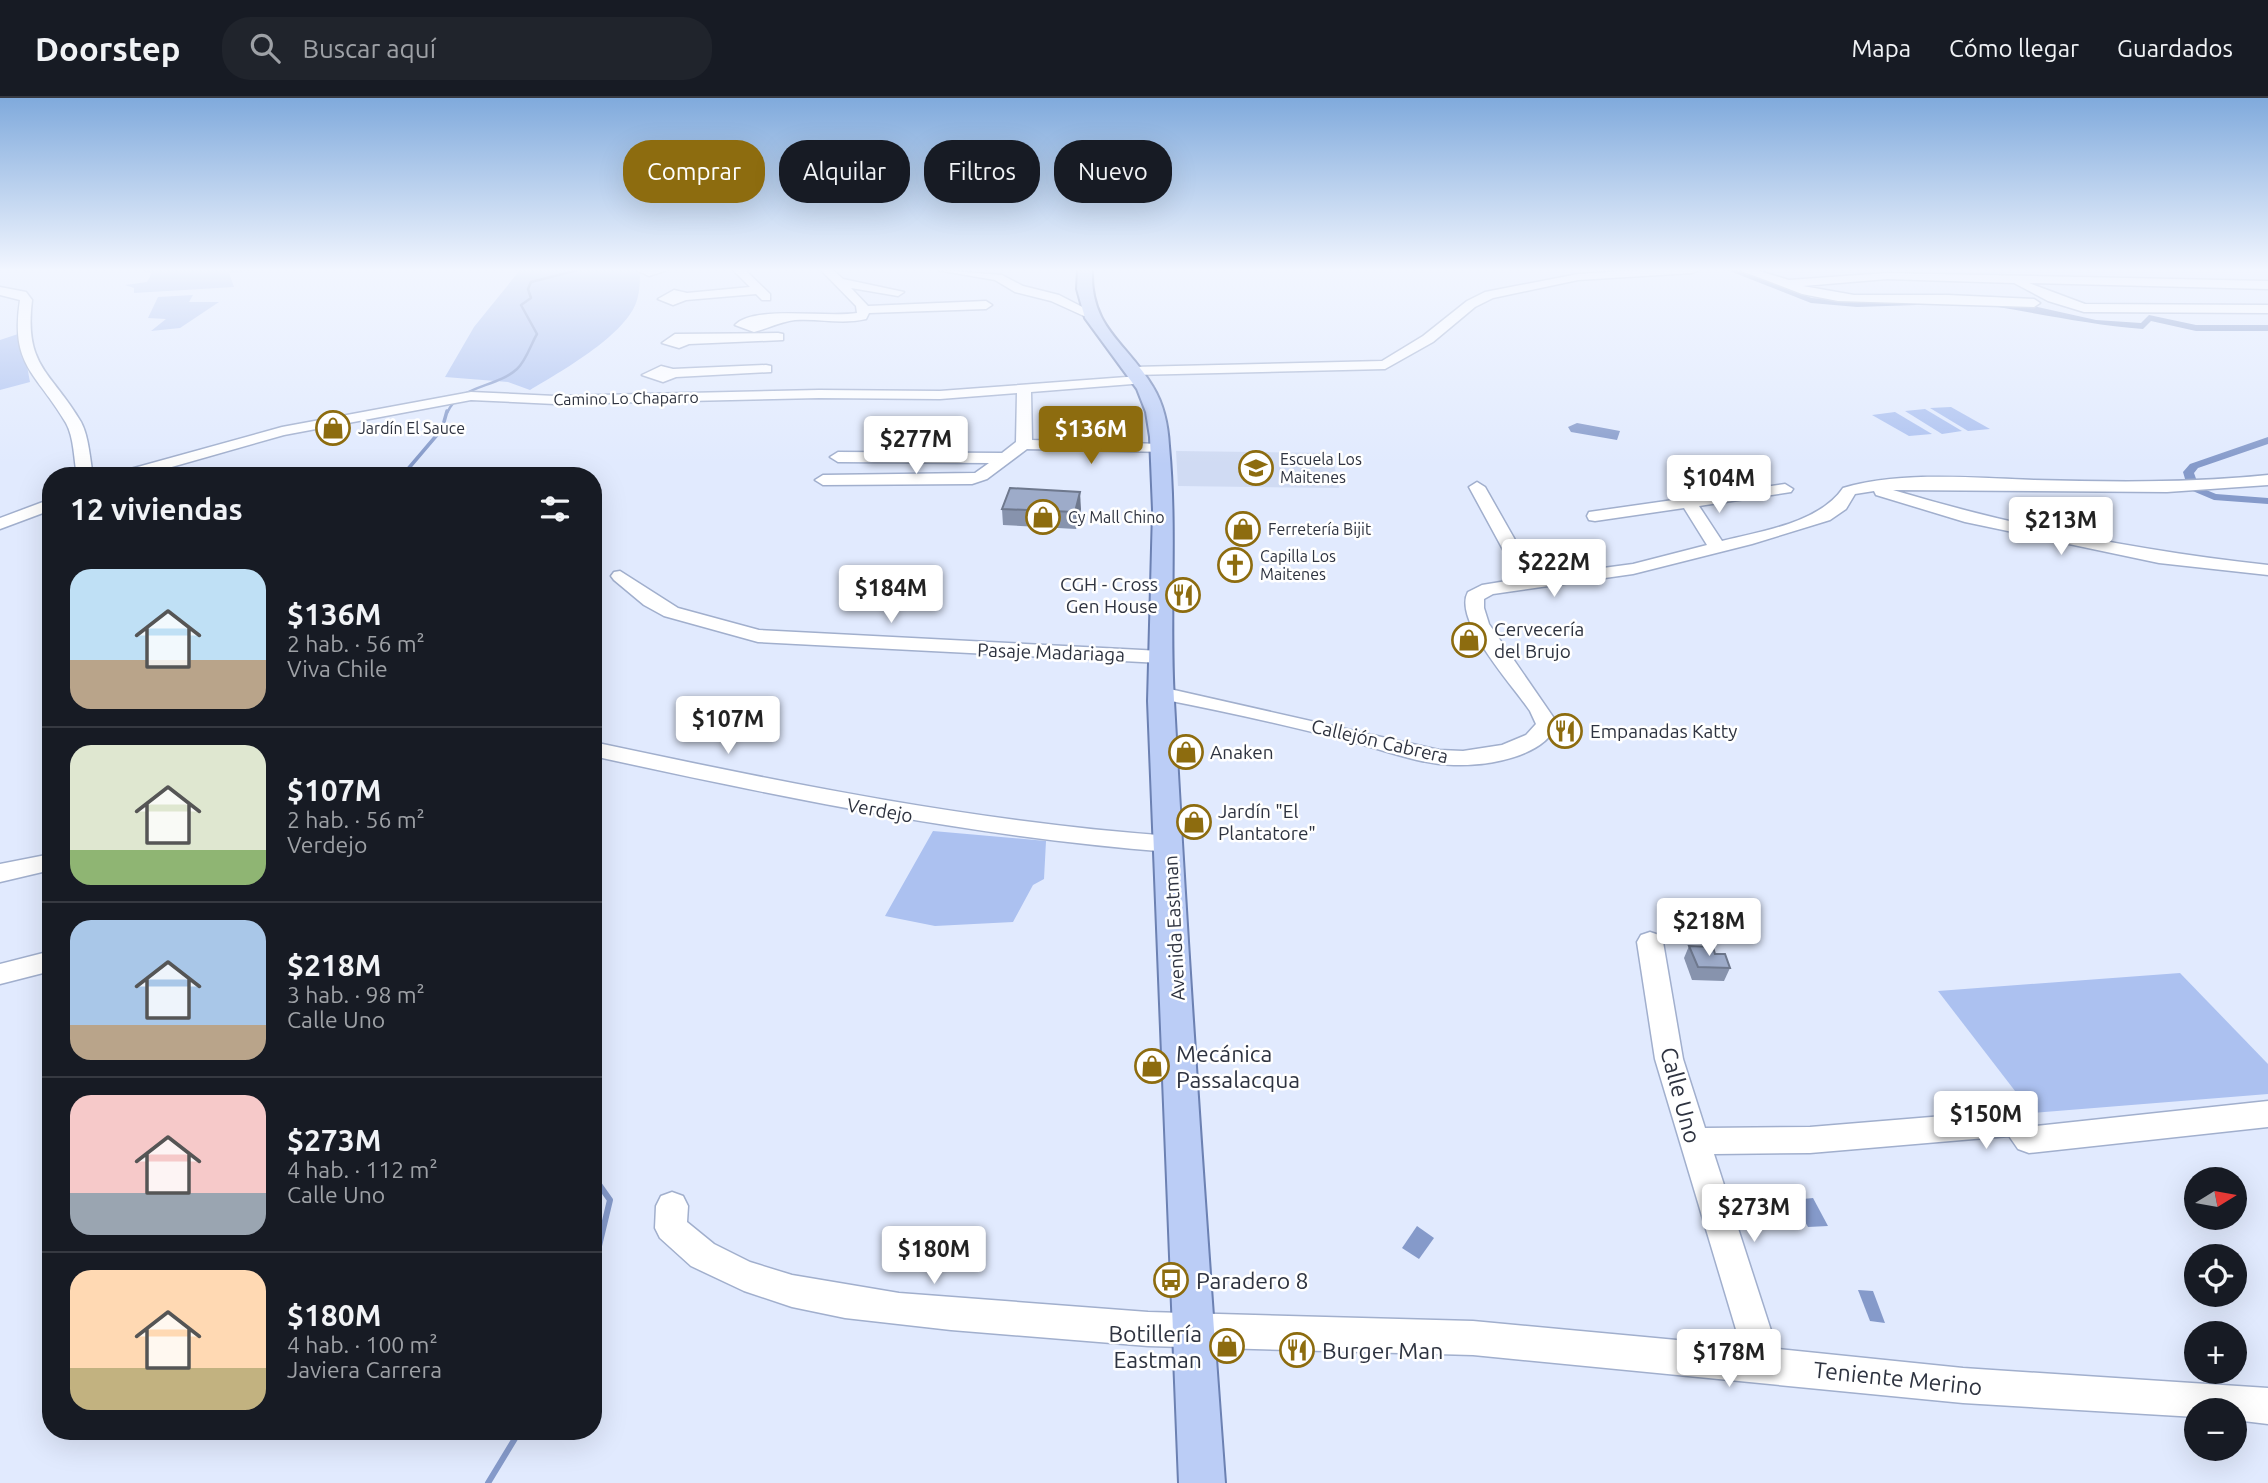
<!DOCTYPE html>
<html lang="es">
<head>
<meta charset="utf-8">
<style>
	:root { --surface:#171b24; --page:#20242c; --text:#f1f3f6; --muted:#9ea1a6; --line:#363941; --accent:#8d6c0f }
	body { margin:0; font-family:Ubuntu,sans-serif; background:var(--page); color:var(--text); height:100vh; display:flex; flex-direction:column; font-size:26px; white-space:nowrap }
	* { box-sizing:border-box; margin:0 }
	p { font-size:23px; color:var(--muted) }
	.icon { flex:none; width:38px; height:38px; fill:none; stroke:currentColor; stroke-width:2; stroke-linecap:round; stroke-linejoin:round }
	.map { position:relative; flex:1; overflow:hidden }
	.panel { position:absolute; left:42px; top:369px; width:560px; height:973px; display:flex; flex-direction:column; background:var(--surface); border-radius:28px; box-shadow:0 7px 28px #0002 }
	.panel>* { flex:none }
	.hud { position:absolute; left:623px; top:42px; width:665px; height:63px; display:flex; gap:14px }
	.needle { width:46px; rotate:79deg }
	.tools { position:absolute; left:2184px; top:1069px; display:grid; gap:14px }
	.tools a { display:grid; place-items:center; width:63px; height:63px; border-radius:50%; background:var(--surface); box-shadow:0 7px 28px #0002; font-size:35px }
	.price { position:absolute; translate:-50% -60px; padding:0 16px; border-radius:7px; background:#fff; color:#222; font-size:23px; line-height:46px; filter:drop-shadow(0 2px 4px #0008) }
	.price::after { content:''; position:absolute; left:50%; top:42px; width:21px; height:16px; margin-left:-10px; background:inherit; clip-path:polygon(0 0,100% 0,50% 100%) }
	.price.current { background:var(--accent); color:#fff }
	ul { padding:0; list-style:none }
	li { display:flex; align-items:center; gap:21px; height:175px; padding:0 28px }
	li+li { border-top:2px solid var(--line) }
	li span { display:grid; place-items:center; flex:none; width:196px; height:140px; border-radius:21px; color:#555 }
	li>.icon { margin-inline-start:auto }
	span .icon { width:84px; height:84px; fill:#fffc; stroke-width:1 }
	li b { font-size:30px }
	h2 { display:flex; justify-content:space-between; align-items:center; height:84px; padding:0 28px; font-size:30px }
	.chip { padding:0 24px; border-radius:28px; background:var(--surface); box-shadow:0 7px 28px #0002; font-size:24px; line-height:63px }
	.chip.current { background:var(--accent); color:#fff }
	header { display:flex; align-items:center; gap:42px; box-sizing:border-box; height:98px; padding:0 35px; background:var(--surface); border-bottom:2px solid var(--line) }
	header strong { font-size:33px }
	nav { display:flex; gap:38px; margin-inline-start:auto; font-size:24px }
	.search { width:490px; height:63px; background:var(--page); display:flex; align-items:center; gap:18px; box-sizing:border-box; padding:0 24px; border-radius:28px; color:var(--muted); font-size:26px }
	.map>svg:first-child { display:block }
	.built { fill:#d0dbf3 }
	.green { fill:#acc1f0 }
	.water { fill:#859aca }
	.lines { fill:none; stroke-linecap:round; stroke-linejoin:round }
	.stream-far2 { stroke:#859aca; stroke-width:2.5 }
	.stream-far1 { stroke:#859aca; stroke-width:3.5 }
	.stream { stroke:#859aca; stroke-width:6 }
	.canal { fill:#859aca; fill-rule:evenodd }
	.minor-casing { stroke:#a1afcd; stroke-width:3 }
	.major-casing { stroke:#6c81b2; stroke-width:4 }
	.minor { fill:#fff; fill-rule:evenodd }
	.major { fill:#bbcdf6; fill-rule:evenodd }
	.wall { fill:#8793ad }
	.shaded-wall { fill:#6e788d }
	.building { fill:#9dabc9; stroke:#6e788d; stroke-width:2 }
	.labels { text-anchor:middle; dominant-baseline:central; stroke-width:5; stroke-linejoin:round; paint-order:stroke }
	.far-street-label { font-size:16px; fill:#2e3340; stroke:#fff }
	.far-poi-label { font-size:16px; fill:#2e3340; stroke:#fff; text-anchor:start }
	.poi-label { font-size:19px; fill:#2e3340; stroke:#fff; text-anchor:start }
	.street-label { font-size:19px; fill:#2e3340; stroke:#fff }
	.near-poi-label { font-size:23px; fill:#2e3340; stroke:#fff; text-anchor:start }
	.near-street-label { font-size:23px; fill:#2e3340; stroke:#fff }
</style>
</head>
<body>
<header>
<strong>Doorstep</strong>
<div class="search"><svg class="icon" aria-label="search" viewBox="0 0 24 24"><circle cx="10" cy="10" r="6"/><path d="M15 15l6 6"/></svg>Buscar aquí</div>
<nav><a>Mapa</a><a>Cómo llegar</a><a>Guardados</a></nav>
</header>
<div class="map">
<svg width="2268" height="1385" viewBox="0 0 2268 1385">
	<rect width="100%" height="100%" fill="#e1eafe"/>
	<polygon class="built" points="1176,353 1332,355 1339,390 1178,388"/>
	<g class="green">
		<polygon points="144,172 257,172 229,175 234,189 134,195 134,190 125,187 147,184 152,175 140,173"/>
		<path d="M520,172H640C640,183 640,194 636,205C623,239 560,274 530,292L508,284L445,279L474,229Z"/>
		<polygon points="193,197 189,204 219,204 180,230 151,233 166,221 148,220 158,199"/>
		<polygon points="21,235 30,284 0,292 0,242"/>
		<polygon points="1951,309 1990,331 1968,333 1930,310"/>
		<polygon points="1925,311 1962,333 1942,336 1905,313"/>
		<polygon points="1895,314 1932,336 1909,338 1872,317"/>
		<polygon points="933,733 1046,743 1044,781 1033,787 1013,824 935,828 885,818"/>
		<polygon points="2180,875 2268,966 2268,996 2032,1015 1938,893"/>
	</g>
	<g class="water">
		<polygon points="1577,325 1620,333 1617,342 1571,334 1568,329"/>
		<polygon points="1813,1100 1828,1128 1808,1129 1793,1102"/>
		<polygon points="1417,1128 1434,1140 1419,1161 1402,1150"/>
		<polygon points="1858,1192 1873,1193 1885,1225 1870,1223"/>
	</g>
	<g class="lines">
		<path class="stream-far2" d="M447,315C459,287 496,290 517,271C526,263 531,246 537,236L521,207L531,200L528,191L531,184L578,172"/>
		<polyline class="stream-far1" points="402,378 442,331 447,313"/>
		<g class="stream">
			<polyline points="593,1078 610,1102 593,1173"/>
			<polyline points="488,1385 519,1334"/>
		</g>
		<g class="canal">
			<polygon points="1727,172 1738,172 1812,200 1857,203 1916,201 1920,204 1916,207 1857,209 1811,205"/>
			<path d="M2001,204L2024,206L2096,222L2141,225L2149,217L2196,227H2268V233H2196L2151,223L2143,231C2094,227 2046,217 1998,209L1997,207Z"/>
			<polygon points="2268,339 2268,346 2198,370 2194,375 2199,389 2216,396 2268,400 2268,406 2214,402 2188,391 2183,374 2190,366"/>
		</g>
		<g class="minor-casing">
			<g id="minor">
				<polygon points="636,172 667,172 649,178"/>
				<polygon points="733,172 745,172 770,196 770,202 762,202 756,196 686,202 673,207 658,201 674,192 687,195 750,189"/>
				<path d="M821,172H833L843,181L904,194L898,198L851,190L868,208L986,203L992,207L986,211L869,215L866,221C840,227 820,220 795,222C780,224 769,230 754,234L735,227C753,207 827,220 857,215L856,208Z"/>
				<polygon points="937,172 1002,177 1023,188 1059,197 1094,215 1084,218 1051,203 1015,194 995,182"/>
				<polygon points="1640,172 1698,172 1692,175 1578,182 1493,200 1475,209 1433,244 1385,271 1133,277 1126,273 1133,269 1382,263 1423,238 1467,203 1485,194 1578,176"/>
				<polygon points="1739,172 1756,172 1789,182 1887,175 2268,183 2268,191 2029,185 2085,206 2268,207 2268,215 2084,214 2048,203 2014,185 1887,181 1803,188 1854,197 1948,197 2034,201 2040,205 2034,209 1838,203 1802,196"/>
				<path d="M0,189L26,194L32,202C24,269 51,273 81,324C89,339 90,362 93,378H77C74,362 74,339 66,325C36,274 10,268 20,202L0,197Z"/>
				<polygon points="778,235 783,236 783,242 689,246 679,250 662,245 675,236"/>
				<polygon points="766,267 771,268 771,274 676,279 663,284 642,277 661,268 673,271"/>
				<polygon points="1140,278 1145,279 1145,285 1031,294 1032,342 1161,346 1169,351 1166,354 1027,351 987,381 972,386 823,387 815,382 823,377 975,375 989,365 838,364 830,359 838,354 1002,355 1016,344 1017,295 940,301 819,300 555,306 471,302 284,337 140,378 114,378 116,375 282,329 471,294 555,298 819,292 940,293"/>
				<path d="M2268,377V387L2167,394L1893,392C2016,429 2141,453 2268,467V477L2159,465L1965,424L1876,397L1874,393L1855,396L1846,411L1830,422L1752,446L1633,476L1493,496L1484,501V510L1489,526L1558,626C1542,660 1487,668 1454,667C1416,666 1380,650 1344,642C1283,626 1222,613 1161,601L1151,595L1161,589L1439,652L1463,653L1502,647L1526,637L1536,626L1530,613C1514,589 1452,522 1468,494L1482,487L1519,481L1469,389L1477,384L1485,389L1536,479L1633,466L1707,447L1684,410L1595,423L1589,422L1587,418L1589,414L1785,386L1793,391L1791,394L1699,408L1722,443C1762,433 1819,425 1843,390C1899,373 1976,380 2034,382C2112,384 2190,385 2268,377Z"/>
				<polygon points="51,401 51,412 0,431 0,420"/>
				<polygon points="620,473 678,510 759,532 1161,553 1171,559 1161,565 758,544 664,518 644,507 614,482 611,478 614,474"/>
				<path d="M593,644C785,685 975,724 1170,738L1178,740L1182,746L1178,752L1170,754C974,739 785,700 593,658Z"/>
				<polygon points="51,756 51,772 0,784 0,766"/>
				<polygon points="1650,834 1659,837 1663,844 1683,961 1705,1030 1810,1029 2016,1012 2027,1016 2036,1028 2268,1003 2268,1029 2029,1055 2018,1051 2009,1038 1810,1055 1714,1056 1777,1251 1963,1270 2268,1290 2268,1326 2235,1322 2235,1312 2196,1312 2196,1319 1963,1305 1473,1257 1148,1248 951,1232 845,1220 792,1209 744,1193 691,1168 660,1140 655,1130 656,1108 661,1098 672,1094 683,1098 688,1108 687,1124 714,1146 750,1164 792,1177 899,1195 1148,1214 1473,1223 1741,1248 1655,961 1637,844 1641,837"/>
				<polygon points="51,853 51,873 0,886 0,866"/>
			</g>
		</g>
		<g class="major-casing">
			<path id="major" d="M1078,172H1092C1090,231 1127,244 1153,289C1164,307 1168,328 1169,348C1177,433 1169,518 1174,603C1188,864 1206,1125 1225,1385H1179L1148,603L1153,412L1150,339L1146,314L1137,291L1085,220L1077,191Z"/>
		</g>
		<use href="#minor" class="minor"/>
		<use href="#major" class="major"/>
	</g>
	<g class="wall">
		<polygon points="1002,411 1081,411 1076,431 1003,427"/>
		<polygon points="1689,848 1715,856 1730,870 1724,883 1692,882 1684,860"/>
	</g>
	<polygon class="shaded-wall" points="1080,394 1081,411 1076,431 1075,414"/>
	<g class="building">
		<polygon points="1010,390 1080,394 1075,414 1002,411"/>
		<polygon points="1689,848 1713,849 1715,856 1725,856 1730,870 1698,869"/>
	</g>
	<linearGradient id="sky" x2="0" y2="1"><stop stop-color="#80aadc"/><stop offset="0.47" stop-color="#f2f6ff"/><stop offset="1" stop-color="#f2f6ff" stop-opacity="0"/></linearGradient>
	<rect width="2268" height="366" fill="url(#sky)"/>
	<defs>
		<g id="shop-ring" transform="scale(1.75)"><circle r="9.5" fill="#fff" stroke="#8d6c0f" stroke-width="1.5"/><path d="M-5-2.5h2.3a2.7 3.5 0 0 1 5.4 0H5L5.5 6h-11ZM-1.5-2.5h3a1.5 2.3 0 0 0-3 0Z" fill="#8d6c0f"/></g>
		<g id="school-ring" transform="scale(1.75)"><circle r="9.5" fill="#fff" stroke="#8d6c0f" stroke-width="1.5"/><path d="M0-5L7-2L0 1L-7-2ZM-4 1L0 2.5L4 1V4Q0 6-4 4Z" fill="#8d6c0f"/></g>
		<g id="church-ring" transform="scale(1.75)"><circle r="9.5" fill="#fff" stroke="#8d6c0f" stroke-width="1.5"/><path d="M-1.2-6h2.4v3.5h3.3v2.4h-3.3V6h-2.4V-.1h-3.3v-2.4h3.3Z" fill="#8d6c0f"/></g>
		<g id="restaurant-ring" transform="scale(1.75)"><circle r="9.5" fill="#fff" stroke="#8d6c0f" stroke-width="1.5"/><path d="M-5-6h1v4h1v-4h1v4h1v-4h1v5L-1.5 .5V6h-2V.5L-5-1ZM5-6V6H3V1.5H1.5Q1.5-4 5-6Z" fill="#8d6c0f"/></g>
		<g id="bus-ring" transform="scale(1.75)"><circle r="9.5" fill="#fff" stroke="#8d6c0f" stroke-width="1.5"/><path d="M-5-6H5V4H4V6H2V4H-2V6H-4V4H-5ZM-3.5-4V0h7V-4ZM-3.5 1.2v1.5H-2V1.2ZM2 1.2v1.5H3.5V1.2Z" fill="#8d6c0f"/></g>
	</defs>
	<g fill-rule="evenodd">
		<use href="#shop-ring" x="333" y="330"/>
		<use href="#school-ring" x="1256" y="370"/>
		<use href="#shop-ring" x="1043" y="419"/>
		<use href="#shop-ring" x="1243" y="431"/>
		<use href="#church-ring" x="1235" y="467"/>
		<use href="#restaurant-ring" x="1183" y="497"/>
		<use href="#shop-ring" x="1469" y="542"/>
		<use href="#restaurant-ring" x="1565" y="633"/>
		<use href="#shop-ring" x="1186" y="654"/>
		<use href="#shop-ring" x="1194" y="724"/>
		<use href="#shop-ring" x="1152" y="968"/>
		<use href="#bus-ring" x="1171" y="1182"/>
		<use href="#shop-ring" x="1227" y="1248"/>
		<use href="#restaurant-ring" x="1297" y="1252"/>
	</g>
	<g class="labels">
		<g class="far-street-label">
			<text transform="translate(626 300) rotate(-1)">Camino Lo Chaparro</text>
		</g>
		<g class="far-poi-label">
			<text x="358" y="330">Jardín El Sauce</text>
			<text x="1280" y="361">Escuela Los<tspan x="1280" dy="18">Maitenes</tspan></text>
			<text x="1068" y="419">Cy Mall Chino</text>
			<text x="1268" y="431">Ferretería Bijit</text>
			<text x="1260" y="458">Capilla Los<tspan x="1260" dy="18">Maitenes</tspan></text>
		</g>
		<g class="poi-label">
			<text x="1158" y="486" text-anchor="end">CGH - Cross<tspan x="1158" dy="22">Gen House</tspan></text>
			<text x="1494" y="531">Cervecería<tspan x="1494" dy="22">del Brujo</tspan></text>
			<text x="1590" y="633">Empanadas Katty</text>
			<text x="1210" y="654">Anaken</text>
			<text x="1218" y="713">Jardín "El<tspan x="1218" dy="22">Plantatore"</tspan></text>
		</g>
		<g class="street-label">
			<text transform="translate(1051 554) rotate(2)">Pasaje Madariaga</text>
			<text transform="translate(1380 643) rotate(13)">Callejón Cabrera</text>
			<text transform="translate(880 712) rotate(10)">Verdejo</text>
			<text transform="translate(1174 830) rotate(-93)">Avenida Eastman</text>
		</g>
		<g class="near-poi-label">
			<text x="1176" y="955">Mecánica<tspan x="1176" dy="26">Passalacqua</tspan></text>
			<text x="1196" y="1182">Paradero 8</text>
			<text x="1202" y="1235" text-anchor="end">Botillería<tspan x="1202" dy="26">Eastman</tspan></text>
			<text x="1322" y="1252">Burger Man</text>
		</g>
		<g class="near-street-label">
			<text transform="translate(1681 997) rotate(75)">Calle Uno</text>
			<text transform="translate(1898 1280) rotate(6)">Teniente Merino</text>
		</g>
	</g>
</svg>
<div class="tools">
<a><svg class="needle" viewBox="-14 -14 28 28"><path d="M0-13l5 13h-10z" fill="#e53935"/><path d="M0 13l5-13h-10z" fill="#9ea1a6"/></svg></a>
<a><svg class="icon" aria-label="locate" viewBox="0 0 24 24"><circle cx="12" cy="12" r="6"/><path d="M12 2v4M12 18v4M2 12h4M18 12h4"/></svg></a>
<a>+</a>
<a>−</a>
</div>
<b class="price current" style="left:1091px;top:368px">$136M</b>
<b class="price" style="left:916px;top:378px">$277M</b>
<b class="price" style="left:1719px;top:417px">$104M</b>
<b class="price" style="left:2061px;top:459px">$213M</b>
<b class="price" style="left:1554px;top:501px">$222M</b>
<b class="price" style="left:891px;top:527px">$184M</b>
<b class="price" style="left:728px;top:658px">$107M</b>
<b class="price" style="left:1709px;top:860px">$218M</b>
<b class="price" style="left:1986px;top:1053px">$150M</b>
<b class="price" style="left:1754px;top:1146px">$273M</b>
<b class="price" style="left:934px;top:1188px">$180M</b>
<b class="price" style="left:1729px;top:1291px">$178M</b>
<div class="hud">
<a class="chip current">Comprar</a>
<a class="chip">Alquilar</a>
<a class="chip">Filtros</a>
<a class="chip">Nuevo</a>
</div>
<section class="panel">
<h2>12 viviendas<svg class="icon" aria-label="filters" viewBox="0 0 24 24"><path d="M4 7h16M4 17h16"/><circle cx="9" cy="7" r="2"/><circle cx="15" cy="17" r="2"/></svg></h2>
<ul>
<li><span style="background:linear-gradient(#bfe0f5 65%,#b9a48a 0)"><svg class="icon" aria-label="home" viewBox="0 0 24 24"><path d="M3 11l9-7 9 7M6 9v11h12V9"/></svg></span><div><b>$136M</b><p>2 hab. · 56 m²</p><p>Viva Chile</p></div></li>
<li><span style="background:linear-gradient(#dfe7d0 75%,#8fb573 0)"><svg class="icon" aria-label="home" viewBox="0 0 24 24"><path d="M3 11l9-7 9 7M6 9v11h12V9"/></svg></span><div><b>$107M</b><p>2 hab. · 56 m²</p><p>Verdejo</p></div></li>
<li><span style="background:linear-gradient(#a9c7e8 75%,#b9a48a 0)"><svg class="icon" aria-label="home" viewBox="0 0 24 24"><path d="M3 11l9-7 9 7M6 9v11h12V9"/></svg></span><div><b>$218M</b><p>3 hab. · 98 m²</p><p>Calle Uno</p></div></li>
<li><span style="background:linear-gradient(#f6c9c9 70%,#9aa5b1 0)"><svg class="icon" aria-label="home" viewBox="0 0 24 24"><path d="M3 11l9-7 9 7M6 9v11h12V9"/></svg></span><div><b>$273M</b><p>4 hab. · 112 m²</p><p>Calle Uno</p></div></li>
<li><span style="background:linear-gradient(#ffd9b3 70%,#c2b280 0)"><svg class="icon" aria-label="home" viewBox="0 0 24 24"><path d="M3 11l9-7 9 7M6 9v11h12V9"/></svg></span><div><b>$180M</b><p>4 hab. · 100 m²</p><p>Javiera Carrera</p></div></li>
</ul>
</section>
</div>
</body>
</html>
